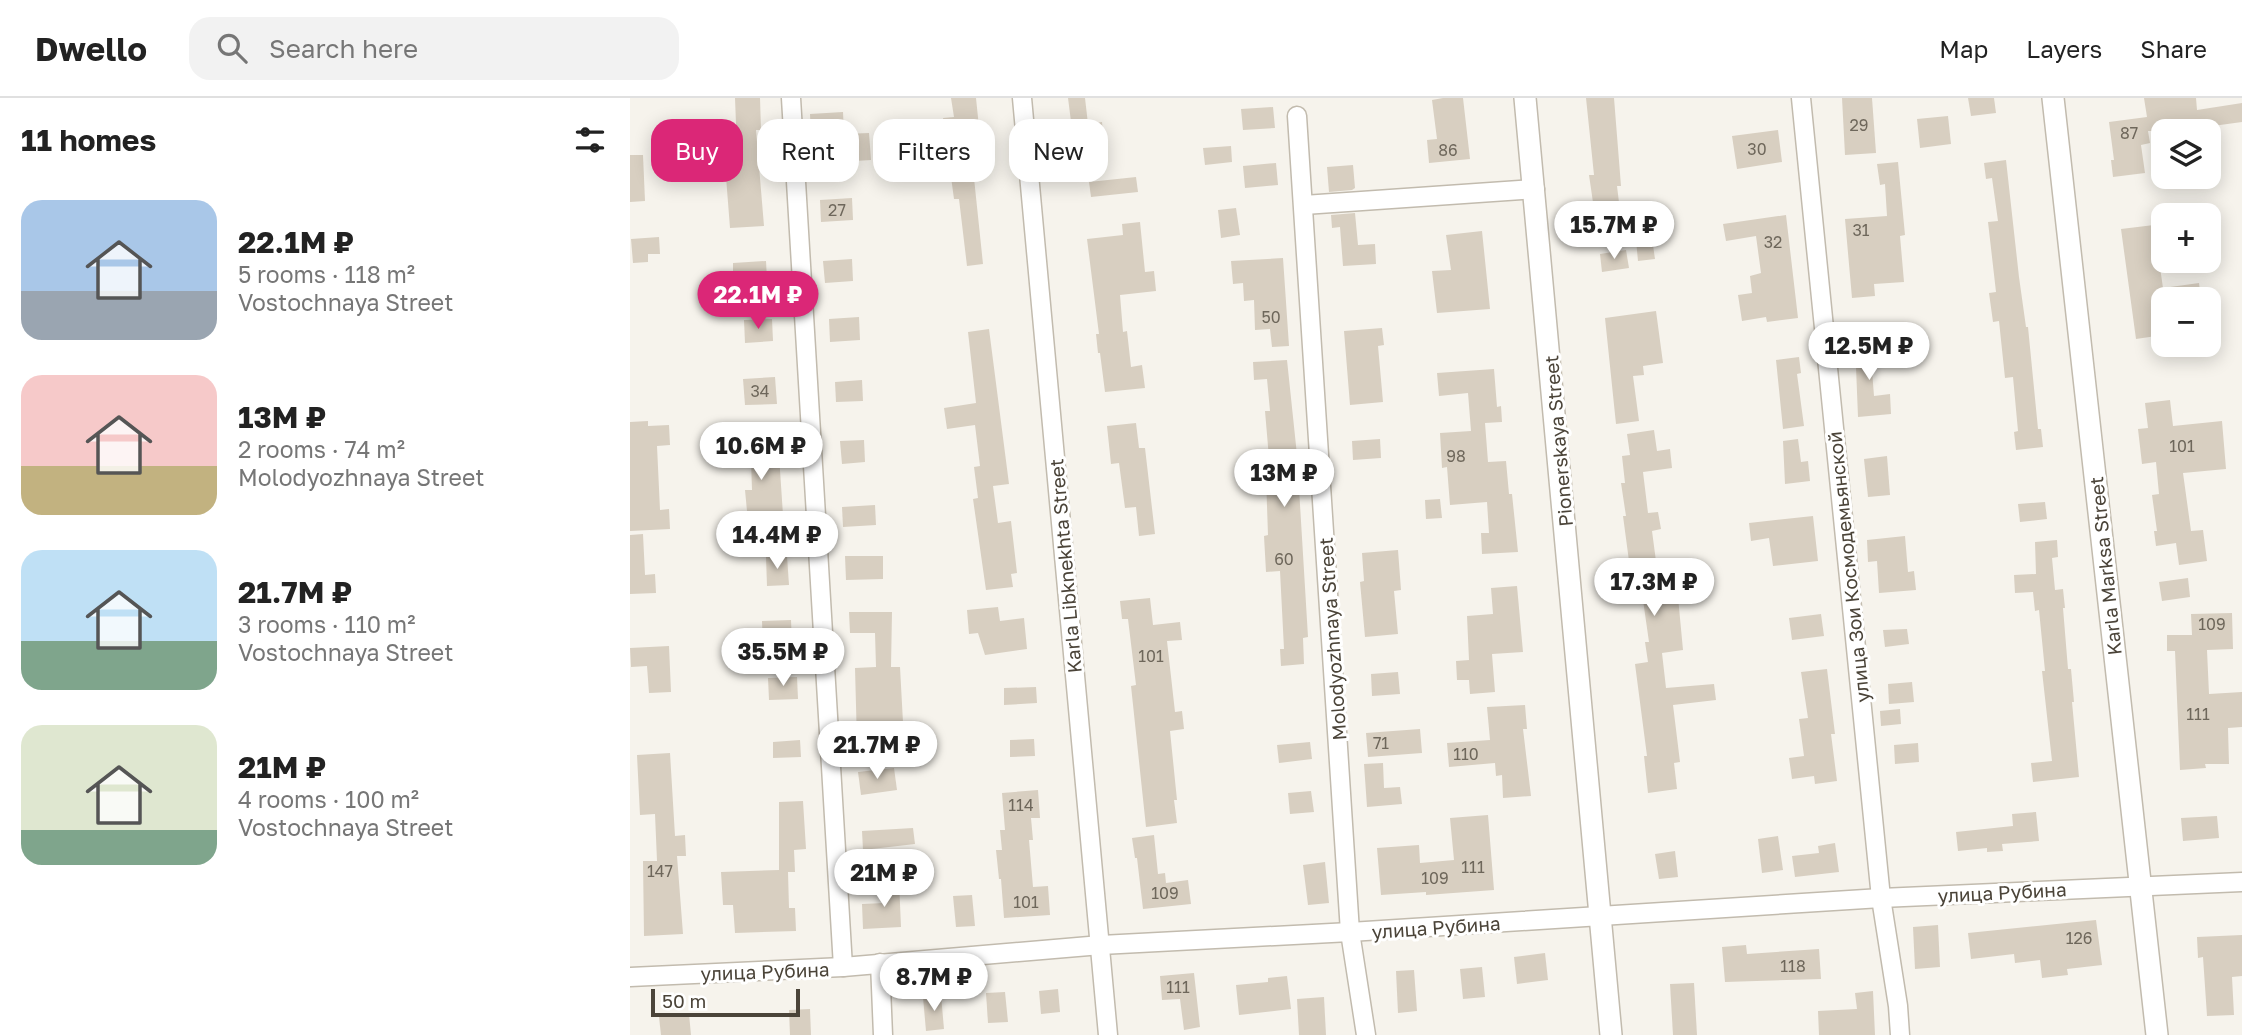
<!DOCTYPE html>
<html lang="en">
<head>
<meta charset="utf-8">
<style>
	:root { --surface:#fff; --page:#f2f2f2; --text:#222; --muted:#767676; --line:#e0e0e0; --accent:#db2777 }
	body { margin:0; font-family:"Golos Text",sans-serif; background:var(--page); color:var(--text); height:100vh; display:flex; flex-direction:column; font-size:26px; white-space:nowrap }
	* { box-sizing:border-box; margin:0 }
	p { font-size:23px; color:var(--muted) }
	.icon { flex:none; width:38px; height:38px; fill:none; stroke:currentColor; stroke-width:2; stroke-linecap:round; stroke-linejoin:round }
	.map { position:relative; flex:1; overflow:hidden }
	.side { display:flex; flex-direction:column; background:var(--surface); width:630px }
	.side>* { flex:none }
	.hud { position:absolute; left:21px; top:21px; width:665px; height:63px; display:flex; gap:14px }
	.controls { position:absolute; left:1521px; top:21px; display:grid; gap:14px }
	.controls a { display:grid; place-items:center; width:70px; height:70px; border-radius:14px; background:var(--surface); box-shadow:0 4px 18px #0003; font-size:35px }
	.scale { position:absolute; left:21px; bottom:18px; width:149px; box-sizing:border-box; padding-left:7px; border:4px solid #4b4439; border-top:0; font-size:19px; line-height:24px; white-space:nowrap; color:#4b4439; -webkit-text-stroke:5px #fff; paint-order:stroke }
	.price { position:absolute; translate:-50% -60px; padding:0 16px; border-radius:24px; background:#fff; color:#222; font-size:23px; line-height:46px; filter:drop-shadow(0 2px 4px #0008) }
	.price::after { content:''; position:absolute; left:50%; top:42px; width:21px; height:16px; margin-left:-10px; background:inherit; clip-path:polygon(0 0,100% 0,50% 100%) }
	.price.active { background:var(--accent); color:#fff }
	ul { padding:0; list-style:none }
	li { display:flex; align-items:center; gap:21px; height:175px; padding:0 21px }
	li span { display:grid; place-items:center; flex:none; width:196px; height:140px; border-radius:21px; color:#555 }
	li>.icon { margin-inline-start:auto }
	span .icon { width:84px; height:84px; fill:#fffc; stroke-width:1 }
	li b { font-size:30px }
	h2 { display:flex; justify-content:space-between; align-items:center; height:84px; padding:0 21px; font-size:30px }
	.pill { padding:0 24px; border-radius:21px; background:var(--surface); box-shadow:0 4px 18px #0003; font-size:24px; line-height:63px }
	.pill.active { background:var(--accent); color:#fff }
	header { display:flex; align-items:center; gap:42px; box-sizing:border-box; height:98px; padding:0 35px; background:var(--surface); border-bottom:2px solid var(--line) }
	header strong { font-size:33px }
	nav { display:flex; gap:38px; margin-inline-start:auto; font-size:24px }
	.search { width:490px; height:63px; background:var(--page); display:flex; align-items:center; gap:18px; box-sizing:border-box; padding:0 24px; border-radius:21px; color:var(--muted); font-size:26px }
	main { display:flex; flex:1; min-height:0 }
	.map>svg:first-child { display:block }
	.building { fill:#d8cfc1 }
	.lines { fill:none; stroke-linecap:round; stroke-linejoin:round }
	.minor-casing { stroke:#c2bbae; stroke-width:21 }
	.tertiary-casing { stroke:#c2bbae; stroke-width:24 }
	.minor { stroke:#fff; stroke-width:18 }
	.tertiary { stroke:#fff; stroke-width:21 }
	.labels { text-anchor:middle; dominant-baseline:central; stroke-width:6; stroke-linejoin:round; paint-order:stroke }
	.number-label { font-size:16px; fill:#6e675b }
	.street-label { font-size:19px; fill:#4b4439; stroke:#fff }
</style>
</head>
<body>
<header>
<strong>Dwello</strong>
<div class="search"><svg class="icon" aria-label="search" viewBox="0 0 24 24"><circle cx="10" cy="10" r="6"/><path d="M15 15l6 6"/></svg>Search here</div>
<nav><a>Map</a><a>Layers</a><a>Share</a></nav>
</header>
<main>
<section class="side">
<h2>11 homes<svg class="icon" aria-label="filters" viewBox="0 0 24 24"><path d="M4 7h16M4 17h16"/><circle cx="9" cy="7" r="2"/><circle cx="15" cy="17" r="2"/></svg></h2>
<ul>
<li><span style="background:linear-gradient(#a9c7e8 65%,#9aa5b1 0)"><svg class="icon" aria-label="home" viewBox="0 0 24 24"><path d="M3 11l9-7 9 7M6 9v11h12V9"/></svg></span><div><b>22.1M ₽</b><p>5 rooms · 118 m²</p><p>Vostochnaya Street</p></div></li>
<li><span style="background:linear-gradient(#f6c9c9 65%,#c2b280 0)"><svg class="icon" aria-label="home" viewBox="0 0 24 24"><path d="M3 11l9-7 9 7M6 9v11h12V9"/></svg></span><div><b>13M ₽</b><p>2 rooms · 74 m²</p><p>Molodyozhnaya Street</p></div></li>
<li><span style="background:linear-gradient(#bfe0f5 65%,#7fa58c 0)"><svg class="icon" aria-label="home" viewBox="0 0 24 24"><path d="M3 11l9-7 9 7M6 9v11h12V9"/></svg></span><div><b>21.7M ₽</b><p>3 rooms · 110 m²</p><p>Vostochnaya Street</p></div></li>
<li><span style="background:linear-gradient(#dfe7d0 75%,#7fa58c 0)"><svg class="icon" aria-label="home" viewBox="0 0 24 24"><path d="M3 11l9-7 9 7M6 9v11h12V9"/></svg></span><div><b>21M ₽</b><p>4 rooms · 100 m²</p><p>Vostochnaya Street</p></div></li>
</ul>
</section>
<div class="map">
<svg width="1612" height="937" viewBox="0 0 1612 937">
	<rect width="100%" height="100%" fill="#f6f3ec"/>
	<g class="building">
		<polygon points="105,0 130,0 131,32 126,32 134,128 100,130 94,53 107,52"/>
		<polygon points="321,0 346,0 350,39 342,40 344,61 342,61 353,166 337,168 329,101 324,101 313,20 324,19"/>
		<polygon points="438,0 455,0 458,26 472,24 474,43 444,47"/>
		<polygon points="813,0 833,0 840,61 799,65 797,42 807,41 802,2"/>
		<polygon points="956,0 984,0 991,88 987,88 991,121 966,125 959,77 964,77"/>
		<polygon points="1212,0 1242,0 1246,55 1215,57"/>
		<polygon points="1338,0 1364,0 1366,15 1341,18"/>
		<polygon points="1514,0 1566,0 1567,12 1612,5 1612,24 1568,30 1568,33 1518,33 1520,45 1511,47 1515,75 1483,79 1481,62 1484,62 1479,24 1517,19"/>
		<polygon points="643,9 645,30 613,32 611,11"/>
		<polygon points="213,14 214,36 239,35 241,62 176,66 175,38 181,38 180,16"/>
		<polygon points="1318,18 1321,46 1290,50 1287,21"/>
		<polygon points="1148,32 1152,64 1107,71 1102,38"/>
		<polygon points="601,48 602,64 575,67 573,50"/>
		<polygon points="0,57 13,57 15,103 0,104"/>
		<polygon points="1376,62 1389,179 1396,229 1398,229 1408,331 1411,331 1413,349 1386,352 1384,334 1388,333 1383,279 1375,280 1369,223 1363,224 1359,195 1366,194 1358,124 1368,123 1362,80 1356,81 1354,65"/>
		<polygon points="1268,64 1275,137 1270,138 1274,184 1244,186 1245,198 1222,200 1215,121 1257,118 1255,86 1250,87 1247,66"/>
		<polygon points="646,65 648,87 615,90 613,68"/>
		<polygon points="723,67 725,90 722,92 699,94 697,69"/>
		<polygon points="506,79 508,94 461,99 459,84"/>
		<polygon points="222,100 223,122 191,124 190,102"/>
		<polygon points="606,110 610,137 591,140 588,112"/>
		<polygon points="725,115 728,147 745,146 746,166 713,168 710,129 702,130 701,117"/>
		<polygon points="1156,117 1168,220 1137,224 1136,219 1112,223 1108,197 1122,195 1120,178 1131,175 1126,138 1096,143 1093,126"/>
		<polygon points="510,124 515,174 524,173 526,193 490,197 493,234 497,233 501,269 512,267 515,290 475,294 470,255 468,255 466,236 469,236 457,141 493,137 492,126"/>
		<polygon points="1524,127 1533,190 1569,185 1571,201 1533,201 1533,237 1506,241 1491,131"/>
		<polygon points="852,133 860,211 807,215 802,173 821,172 816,137"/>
		<polygon points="29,139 30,156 18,156 18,164 3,165 1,141"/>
		<polygon points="1022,140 1025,161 1008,163 1006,142"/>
		<polygon points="996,152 999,170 972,174 970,156"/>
		<polygon points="653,160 659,248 642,249 640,231 625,232 624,202 614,203 613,185 603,186 601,163"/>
		<polygon points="222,161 223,183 195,185 193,163"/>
		<polygon points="136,163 137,181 103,182 103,165"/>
		<polygon points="1026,213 1033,265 1013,268 1014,277 1003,278 1009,323 986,326 975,220"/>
		<polygon points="229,219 230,242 200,244 199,221"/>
		<polygon points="142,221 143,243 115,245 114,222"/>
		<polygon points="752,230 754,247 748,248 753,304 720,307 714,233"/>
		<polygon points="359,231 379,386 363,388 368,425 381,423 387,475 381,476 383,489 356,492 343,401 348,400 344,369 350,368 345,327 317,331 314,310 346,305 338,234"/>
		<polygon points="1248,242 1249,259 1241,259 1244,298 1260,296 1261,316 1228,319 1225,244"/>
		<polygon points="1169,259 1171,275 1167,276 1174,328 1153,331 1146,262"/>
		<polygon points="657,262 667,357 678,539 673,540 674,566 651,568 650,551 654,551 650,473 636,474 634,438 638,437 636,379 632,379 631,360 639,360 635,313 640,313 637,281 624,282 623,264"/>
		<polygon points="864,271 867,309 871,308 872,324 855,325 858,364 876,363 879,396 882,396 888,454 852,456 851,435 859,435 857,404 820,407 817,369 812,370 810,335 841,333 838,295 809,298 807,275"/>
		<polygon points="145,279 147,306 115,307 113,281"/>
		<polygon points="232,282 233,303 206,304 205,284"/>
		<polygon points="1540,302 1543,328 1592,323 1596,371 1553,375 1561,433 1573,432 1577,463 1549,467 1546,445 1526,448 1524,433 1527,433 1522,397 1529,396 1526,364 1512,366 1508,331 1518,330 1515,305"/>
		<polygon points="18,323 18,328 39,327 40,347 27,348 30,412 39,411 40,431 0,433 0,324"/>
		<polygon points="506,325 509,350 515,350 525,436 509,438 506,409 495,410 489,365 481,366 477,328"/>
		<polygon points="1024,332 1027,353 1040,351 1042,370 1013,374 1018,415 1028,414 1031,431 1022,433 1031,501 1048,499 1053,552 1032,555 1036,590 1084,586 1086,602 1043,607 1050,664 1044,665 1047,691 1018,695 1014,658 1017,658 1005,566 1018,564 1015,544 1019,544 1011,488 999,489 996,464 999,463 993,418 996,418 991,385 995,385 992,358 1000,357 997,336"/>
		<polygon points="111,338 111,343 148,342 154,432 119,434 115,392 122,392 121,362 96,363 95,339"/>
		<polygon points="750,341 751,360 723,362 722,343"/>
		<polygon points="1168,341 1171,364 1178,363 1180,383 1155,386 1153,343"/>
		<polygon points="234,342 235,364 212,366 210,343"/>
		<polygon points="1257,358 1260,397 1238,399 1234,361"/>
		<polygon points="810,401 812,420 796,421 795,402"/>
		<polygon points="1415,404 1417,421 1390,424 1388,406"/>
		<polygon points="245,407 246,427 213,429 212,409"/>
		<polygon points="1183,418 1188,463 1143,468 1139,440 1121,443 1119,425"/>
		<polygon points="13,436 15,477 25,476 26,495 0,496 0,437"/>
		<polygon points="1275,438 1278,474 1284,473 1286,492 1249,495 1247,463 1238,464 1237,442"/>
		<polygon points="1427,442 1428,459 1422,460 1425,492 1433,491 1435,510 1433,510 1438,571 1441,571 1444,604 1442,604 1449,679 1403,684 1401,665 1422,663 1412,573 1415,573 1409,512 1405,513 1403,494 1385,495 1384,477 1406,476 1405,444"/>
		<polygon points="768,452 771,492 764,493 768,536 735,539 730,484 734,483 732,455"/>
		<polygon points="157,458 159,487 137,488 136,459"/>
		<polygon points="215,458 253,458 253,481 216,482"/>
		<polygon points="1558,480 1560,499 1532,503 1529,484"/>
		<polygon points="887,488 893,554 862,556 865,594 840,596 839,582 827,582 826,563 839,562 837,518 863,516 861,490"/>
		<polygon points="520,500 523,527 550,524 552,542 537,543 545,614 552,613 554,631 540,633 547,702 544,702 547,725 516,729 501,588 506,587 498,521 492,521 490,503"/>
		<polygon points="368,509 370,523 394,520 397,551 355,557 348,535 339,536 337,512"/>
		<polygon points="219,514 262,514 261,569 270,569 274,643 227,645 225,570 246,569 245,535 220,535"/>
		<polygon points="1602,515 1603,551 1577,552 1579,596 1612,594 1612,629 1598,630 1599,666 1575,666 1576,670 1550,672 1545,553 1537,553 1537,537 1562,537 1561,516"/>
		<polygon points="1191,516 1194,538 1162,542 1159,520"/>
		<polygon points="161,522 162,546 133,548 132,523"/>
		<polygon points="1277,531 1279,546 1255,549 1253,532"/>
		<polygon points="39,548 41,594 19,595 17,568 1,569 0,550"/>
		<polygon points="1197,571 1205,636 1201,636 1207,683 1185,686 1184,678 1162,681 1159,660 1174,658 1169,621 1178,620 1171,574"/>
		<polygon points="768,574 770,596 742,598 741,576"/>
		<polygon points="167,579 168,601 139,602 138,580"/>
		<polygon points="1282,584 1284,604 1259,606 1258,586"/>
		<polygon points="406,589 407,605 374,607 374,590"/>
		<polygon points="895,607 897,631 893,631 901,698 873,700 872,677 866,678 865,665 819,669 817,645 860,642 857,609"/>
		<polygon points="1270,611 1271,626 1251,628 1250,613"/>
		<polygon points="790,631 792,655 738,659 736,635"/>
		<polygon points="404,641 405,658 380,659 380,642"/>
		<polygon points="170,642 171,659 143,660 143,644"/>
		<polygon points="680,644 682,661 649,665 647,647"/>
		<polygon points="1288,645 1289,664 1265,666 1264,647"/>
		<polygon points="40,655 45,738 55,737 56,758 47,758 53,836 14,838 13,763 27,763 25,716 10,717 7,657"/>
		<polygon points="753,665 754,690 770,689 772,706 737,709 734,666"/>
		<polygon points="264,670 267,692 231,697 228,674"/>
		<polygon points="408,692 410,720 401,720 403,742 399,742 403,789 418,788 420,817 374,820 371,781 369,781 366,752 372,752 370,732 375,732 372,695"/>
		<polygon points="681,693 684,714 660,716 658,695"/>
		<polygon points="173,703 176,751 164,752 165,774 158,774 159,810 165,810 166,833 105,835 103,807 93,807 91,774 149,772 149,704"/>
		<polygon points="1406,714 1409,743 1372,746 1373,753 1357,754 1357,750 1328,753 1326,734 1383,728 1382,716"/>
		<polygon points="858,717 864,792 796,797 796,794 751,797 747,750 789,747 790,765 824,762 820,720"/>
		<polygon points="1587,718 1589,740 1553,743 1551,720"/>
		<polygon points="283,730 285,746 233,752 232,733"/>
		<polygon points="524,737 528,776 535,775 536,785 558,782 561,806 513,811 507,760 505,760 502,740"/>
		<polygon points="1148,738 1153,772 1132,775 1128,741"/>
		<polygon points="1205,745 1209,774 1165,779 1162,758 1189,755 1188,748"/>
		<polygon points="1045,753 1048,779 1029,781 1025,756"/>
		<polygon points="695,764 699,805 678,807 673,767"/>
		<polygon points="269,783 271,829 233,831 232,806 254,805 252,784"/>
		<polygon points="342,797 345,828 326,829 323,798"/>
		<polygon points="1466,822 1472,867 1437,871 1438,877 1412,880 1410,862 1385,865 1384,856 1341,861 1338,835"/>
		<polygon points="1308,827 1310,869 1285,871 1283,829"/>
		<polygon points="1612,837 1612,878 1602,879 1604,917 1577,918 1573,859 1568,860 1567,839"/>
		<polygon points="1116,847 1117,856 1189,851 1191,881 1095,884 1092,849"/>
		<polygon points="915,855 918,882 887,886 884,859"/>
		<polygon points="852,869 855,899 833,901 830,871"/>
		<polygon points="784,872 787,913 768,915 766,873"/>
		<polygon points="564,875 570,929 554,932 550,901 532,902 530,878"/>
		<polygon points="657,878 661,911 609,917 606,887 638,884 638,880"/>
		<polygon points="1064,885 1067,937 1043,937 1040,886"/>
		<polygon points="428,891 430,914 411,916 409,893"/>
		<polygon points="1243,893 1245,937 1189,937 1188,913 1227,911 1225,895"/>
		<polygon points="375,894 378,924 358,925 356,895"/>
		<polygon points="311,897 314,931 296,933 293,899"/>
		<polygon points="694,899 696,937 669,937 667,901"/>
		<polygon points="180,911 181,937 160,937 159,912"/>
		<polygon points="59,916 61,937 31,937 29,919"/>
	</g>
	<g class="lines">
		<g class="minor-casing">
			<g id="minor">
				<polyline points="161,0 213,869"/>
				<polyline points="392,0 478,937"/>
				<polyline points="1171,0 1251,800 1268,908 1270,937"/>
				<polyline points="667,18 720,834 736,937"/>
				<polyline points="674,107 905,91"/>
				<polyline points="250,865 253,937"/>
				<polyline points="0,879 213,869 471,847 720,834 1251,800 1612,784"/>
			</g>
		</g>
		<g class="tertiary-casing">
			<g id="tertiary">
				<polyline points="895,0 981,937"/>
				<polyline points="1423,0 1527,937"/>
			</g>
		</g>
		<use href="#minor" class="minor"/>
		<use href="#tertiary" class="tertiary"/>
	</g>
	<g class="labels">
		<g class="number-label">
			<text x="1229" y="27">29</text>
			<text x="1499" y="35">87</text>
			<text x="1127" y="51">30</text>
			<text x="818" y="52">86</text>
			<text x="207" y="112">27</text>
			<text x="1231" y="132">31</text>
			<text x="1143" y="144">32</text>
			<text x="641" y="219">50</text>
			<text x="130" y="293">34</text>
			<text x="1552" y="348">101</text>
			<text x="826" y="358">98</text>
			<text x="654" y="461">60</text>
			<text x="1582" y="526">109</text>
			<text x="521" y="558">101</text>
			<text x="1568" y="616">111</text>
			<text x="751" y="645">71</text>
			<text x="836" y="656">110</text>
			<text x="391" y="707">114</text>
			<text x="843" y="769">111</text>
			<text x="30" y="773">147</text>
			<text x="805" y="780">109</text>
			<text x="535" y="795">109</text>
			<text x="396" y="804">101</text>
			<text x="1449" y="840">126</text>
			<text x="1163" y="868">118</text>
			<text x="548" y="889">111</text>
		</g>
		<g class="street-label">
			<text transform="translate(928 343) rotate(-95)">Pionerskaya Street</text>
			<text transform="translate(435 468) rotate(-95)">Karla Libknekhta Street</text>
			<text transform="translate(1475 468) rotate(-96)">Karla Marksa Street</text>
			<text transform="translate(1218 469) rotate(-96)">улица Зои Космодемьянской</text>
			<text transform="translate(702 541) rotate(-94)">Molodyozhnaya Street</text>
			<text transform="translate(1372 794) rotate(-3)">улица Рубина</text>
			<text transform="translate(806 829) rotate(-4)">улица Рубина</text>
			<text transform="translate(135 873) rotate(-2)">улица Рубина</text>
		</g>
	</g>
</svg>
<div class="controls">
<a><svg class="icon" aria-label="layers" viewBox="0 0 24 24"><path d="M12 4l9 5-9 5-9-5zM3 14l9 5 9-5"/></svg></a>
<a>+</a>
<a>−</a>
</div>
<div class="scale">50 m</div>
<b class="price" style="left:984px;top:163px">15.7M ₽</b>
<b class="price active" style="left:128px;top:233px">22.1M ₽</b>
<b class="price" style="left:1239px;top:284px">12.5M ₽</b>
<b class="price" style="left:131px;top:384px">10.6M ₽</b>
<b class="price" style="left:654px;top:411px">13M ₽</b>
<b class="price" style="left:147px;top:473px">14.4M ₽</b>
<b class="price" style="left:1024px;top:520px">17.3M ₽</b>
<b class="price" style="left:153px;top:590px">35.5M ₽</b>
<b class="price" style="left:247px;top:683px">21.7M ₽</b>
<b class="price" style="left:254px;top:811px">21M ₽</b>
<b class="price" style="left:304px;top:915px">8.7M ₽</b>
<div class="hud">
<a class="pill active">Buy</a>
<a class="pill">Rent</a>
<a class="pill">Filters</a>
<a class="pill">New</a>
</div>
</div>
</main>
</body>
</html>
